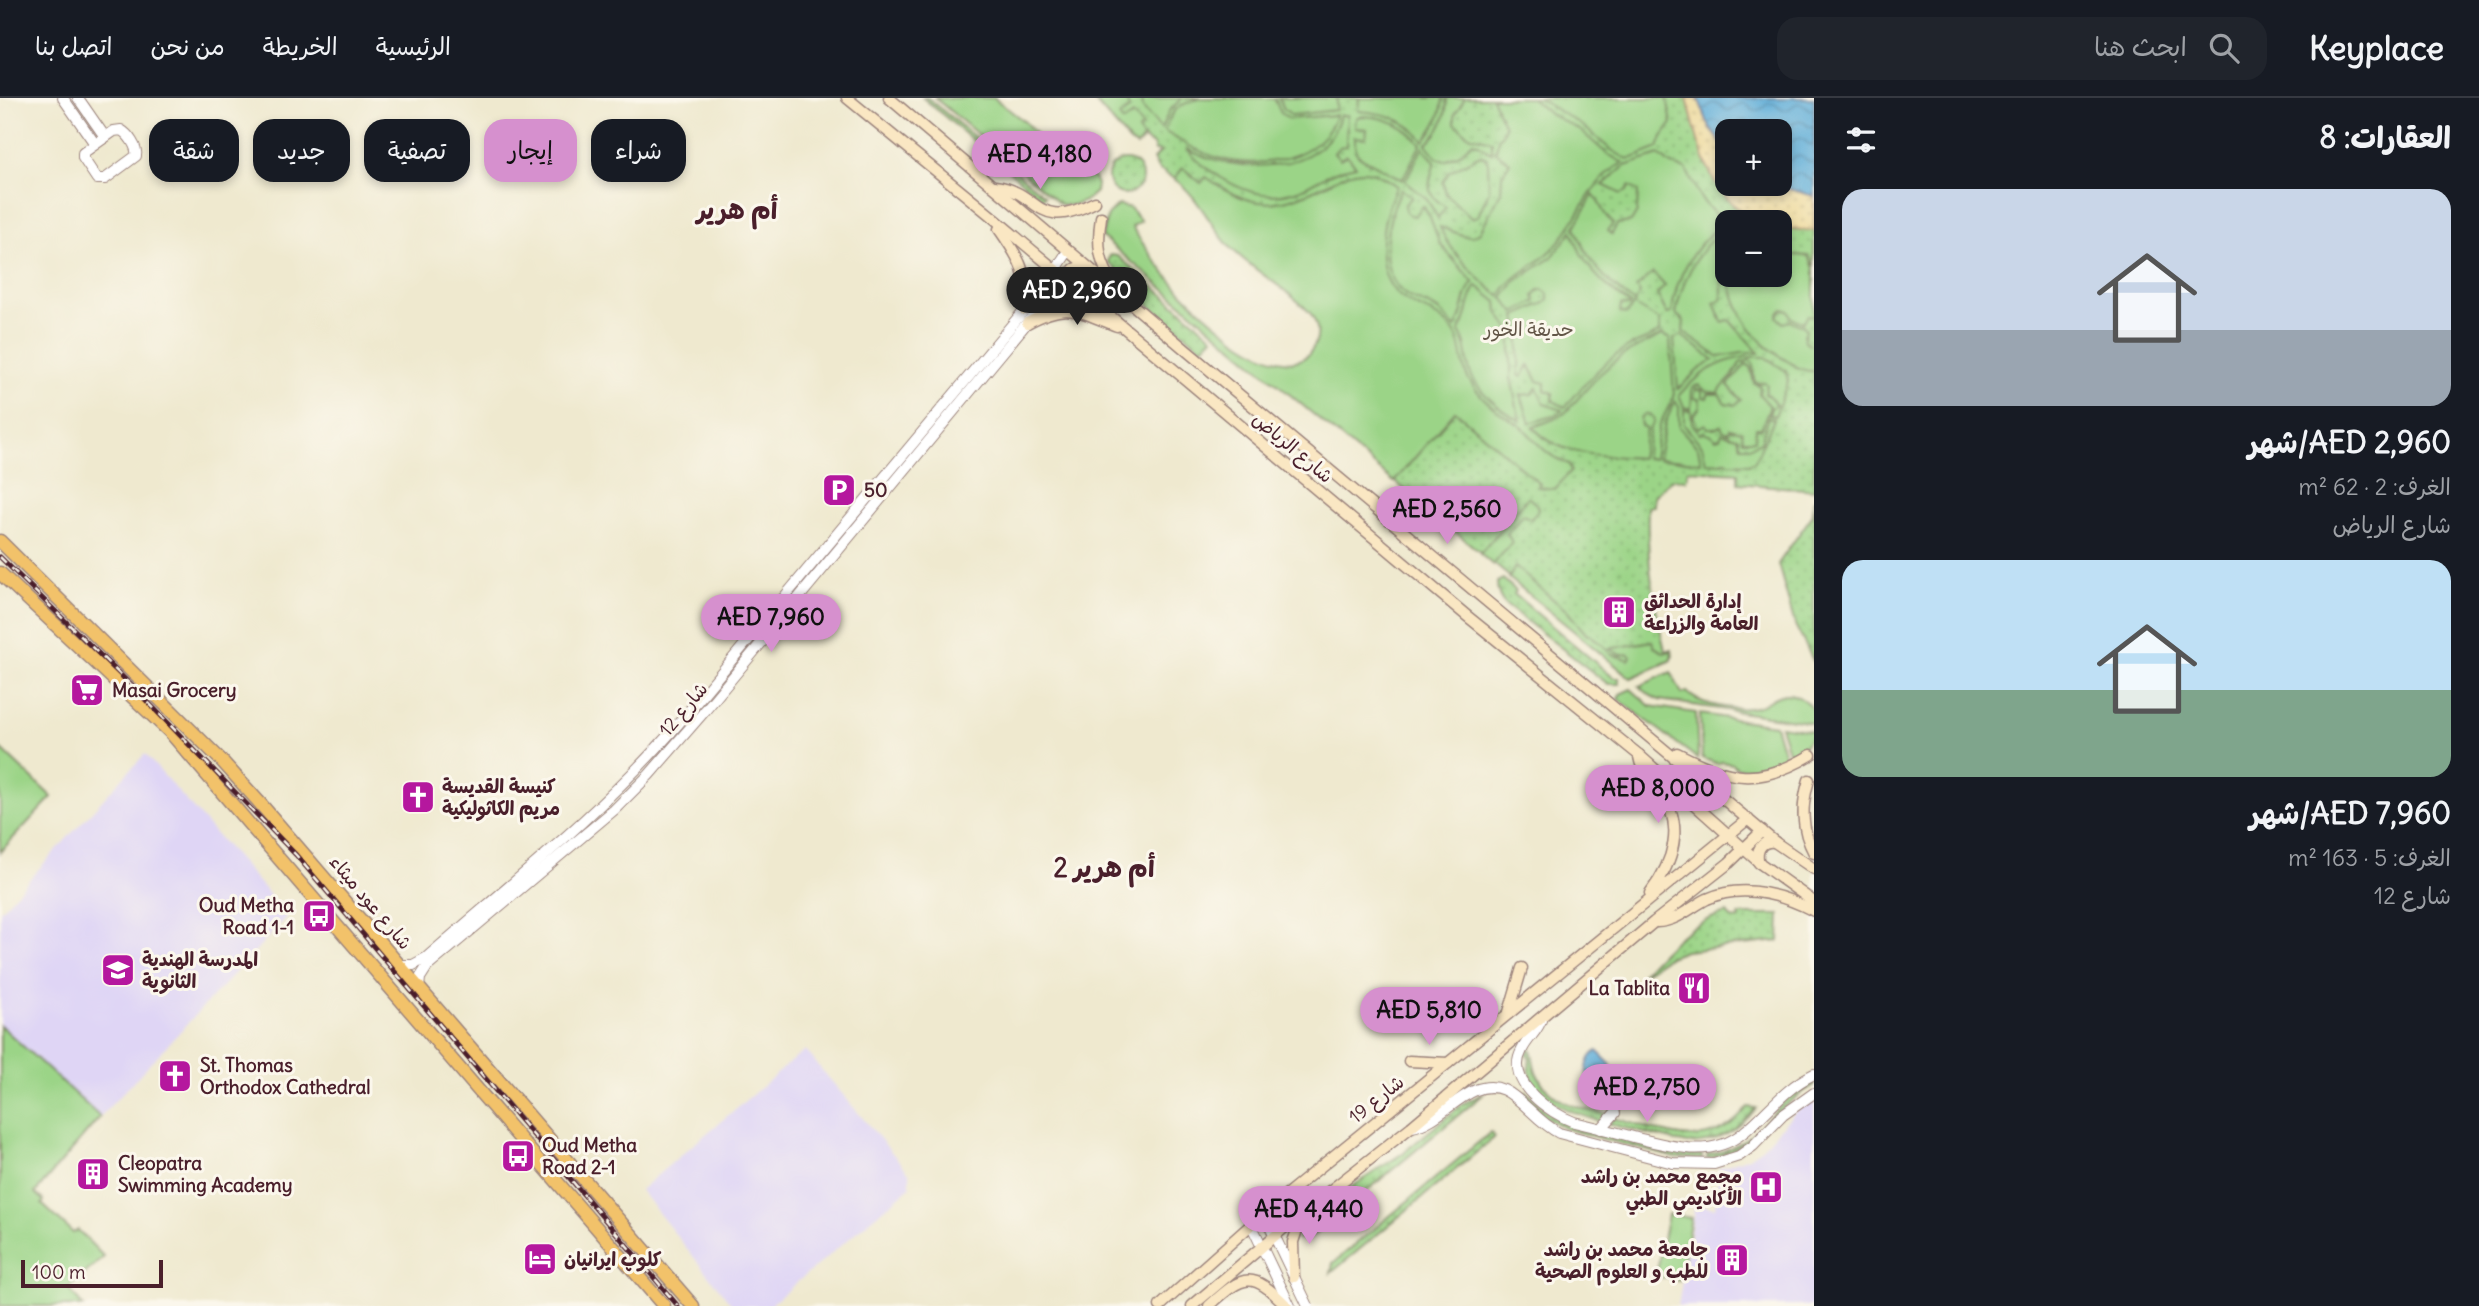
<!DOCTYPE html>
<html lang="ar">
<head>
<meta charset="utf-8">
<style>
	:root { --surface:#171b24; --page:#20242c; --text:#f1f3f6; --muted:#9ea1a6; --line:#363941; --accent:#d690ce }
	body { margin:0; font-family:Delius,"Playpen Sans Arabic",sans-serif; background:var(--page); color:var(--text); direction:rtl; height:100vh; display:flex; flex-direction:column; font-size:26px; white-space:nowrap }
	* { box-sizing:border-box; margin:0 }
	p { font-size:23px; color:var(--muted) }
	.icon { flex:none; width:38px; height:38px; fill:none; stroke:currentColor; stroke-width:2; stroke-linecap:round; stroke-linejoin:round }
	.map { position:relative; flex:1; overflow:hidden; direction:ltr }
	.details { display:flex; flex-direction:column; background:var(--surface); width:665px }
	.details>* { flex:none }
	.guide { position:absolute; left:21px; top:21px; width:665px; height:63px; direction:rtl; display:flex; gap:14px }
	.buttons { position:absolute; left:1715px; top:21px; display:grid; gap:14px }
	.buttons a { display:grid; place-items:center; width:77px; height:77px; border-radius:14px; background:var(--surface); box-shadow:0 4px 10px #0003; font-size:35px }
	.scale { position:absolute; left:21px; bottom:18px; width:142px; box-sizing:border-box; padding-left:7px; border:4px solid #4a1f2b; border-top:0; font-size:19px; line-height:24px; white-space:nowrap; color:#4a1f2b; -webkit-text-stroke:5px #fbf7ec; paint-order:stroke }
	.price { position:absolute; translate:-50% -60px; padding:0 16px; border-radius:24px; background:var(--accent); color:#111; font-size:23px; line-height:46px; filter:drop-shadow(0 2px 4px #0008) }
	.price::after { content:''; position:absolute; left:50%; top:42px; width:21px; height:16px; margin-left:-10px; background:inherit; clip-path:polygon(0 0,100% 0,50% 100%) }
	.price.active { background:#222; color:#fff }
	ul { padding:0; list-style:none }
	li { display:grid; align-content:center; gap:14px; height:371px; padding:0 28px }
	li span { display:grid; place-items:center; height:217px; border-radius:21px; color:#555 }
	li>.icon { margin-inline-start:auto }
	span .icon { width:126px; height:126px; fill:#fffc; stroke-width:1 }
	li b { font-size:30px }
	h2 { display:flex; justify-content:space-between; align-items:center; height:84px; padding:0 28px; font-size:30px }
	.tag { padding:0 24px; border-radius:21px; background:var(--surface); box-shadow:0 4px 10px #0003; font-size:24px; line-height:63px }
	.tag.active { background:var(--accent); color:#111 }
	header { display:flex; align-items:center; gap:42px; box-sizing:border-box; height:98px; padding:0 35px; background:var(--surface); border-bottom:2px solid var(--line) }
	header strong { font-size:33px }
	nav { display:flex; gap:38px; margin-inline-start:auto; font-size:24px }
	.search { width:490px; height:63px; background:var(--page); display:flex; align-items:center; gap:18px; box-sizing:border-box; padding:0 24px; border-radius:21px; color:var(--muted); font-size:26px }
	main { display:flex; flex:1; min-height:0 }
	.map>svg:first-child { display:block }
	.built { fill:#dfd5f5 }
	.grass { fill:url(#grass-dots); stroke:#727a59; stroke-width:2; fill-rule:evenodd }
	.sand { fill:url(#sand-dots); stroke:#9c7c64; stroke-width:2 }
	.garden { fill:#9bd487; stroke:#727a59; stroke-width:2 }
	.water { fill:url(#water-waves); stroke:#546682; stroke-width:2 }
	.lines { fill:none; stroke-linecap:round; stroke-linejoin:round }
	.tertiary-casing { stroke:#9c847d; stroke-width:12 }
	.secondary-casing { stroke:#9c847d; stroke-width:13 }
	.primary-casing { stroke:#9c847d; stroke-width:15 }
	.tertiary { stroke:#fff; stroke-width:10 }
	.secondary { stroke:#fae7c3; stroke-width:10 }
	.primary { stroke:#f2c26a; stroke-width:12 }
	.rail-casing { stroke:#4a1f2b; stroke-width:5 }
	.rail { stroke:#fbf7ec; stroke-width:2.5; stroke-dasharray:8; stroke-linecap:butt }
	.labels { text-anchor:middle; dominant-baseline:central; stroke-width:6; stroke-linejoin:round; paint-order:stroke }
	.park-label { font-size:19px; fill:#625547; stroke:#fbf7ec }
	.street-label { font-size:19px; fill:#4a1f2b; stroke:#fbf7ec }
	.poi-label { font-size:19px; font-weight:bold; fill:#4a1f2b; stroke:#fbf7ec; text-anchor:start }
	.district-label { font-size:26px; font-weight:bold; fill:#4a1f2b; stroke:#fbf7ec }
</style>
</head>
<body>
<header>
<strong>Keyplace</strong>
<div class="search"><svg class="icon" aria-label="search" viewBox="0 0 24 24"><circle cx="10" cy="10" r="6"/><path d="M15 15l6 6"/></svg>ابحث هنا</div>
<nav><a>الرئيسية</a><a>الخريطة</a><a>من نحن</a><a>اتصل بنا</a></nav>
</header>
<main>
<section class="details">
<h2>العقارات: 8<svg class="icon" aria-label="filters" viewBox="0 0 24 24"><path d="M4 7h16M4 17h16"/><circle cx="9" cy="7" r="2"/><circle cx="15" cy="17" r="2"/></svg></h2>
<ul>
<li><span style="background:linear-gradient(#c9d6e8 65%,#9aa5b1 0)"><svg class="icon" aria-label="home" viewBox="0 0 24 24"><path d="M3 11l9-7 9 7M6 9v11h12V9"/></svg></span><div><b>AED 2,960/شهر</b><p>الغرف: 2 · 62 m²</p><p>شارع الرياض</p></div></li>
<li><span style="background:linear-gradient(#bfe0f5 60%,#7fa58c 0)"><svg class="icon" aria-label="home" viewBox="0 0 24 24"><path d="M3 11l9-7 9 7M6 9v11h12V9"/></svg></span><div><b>AED 7,960/شهر</b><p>الغرف: 5 · 163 m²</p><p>شارع 12</p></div></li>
</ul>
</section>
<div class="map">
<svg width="1814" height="1208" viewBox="0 0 1814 1208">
	<defs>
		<pattern id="grass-dots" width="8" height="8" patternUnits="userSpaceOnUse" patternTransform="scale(1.75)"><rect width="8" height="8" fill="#9bd487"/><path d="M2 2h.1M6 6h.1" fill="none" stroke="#87b675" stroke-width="1.8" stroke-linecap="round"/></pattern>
		<pattern id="sand-dots" width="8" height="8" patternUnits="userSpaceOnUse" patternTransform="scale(1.75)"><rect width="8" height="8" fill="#eeda9e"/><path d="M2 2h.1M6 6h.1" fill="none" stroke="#cebb88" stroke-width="1.8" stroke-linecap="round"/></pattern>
		<pattern id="water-waves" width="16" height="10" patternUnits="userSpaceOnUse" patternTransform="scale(1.75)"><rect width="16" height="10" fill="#5eadd8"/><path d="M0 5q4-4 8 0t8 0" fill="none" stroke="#508caf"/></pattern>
	</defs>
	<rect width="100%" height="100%" fill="#fbf7ec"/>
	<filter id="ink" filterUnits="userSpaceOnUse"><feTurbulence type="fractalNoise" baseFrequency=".0143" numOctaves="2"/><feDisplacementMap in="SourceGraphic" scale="14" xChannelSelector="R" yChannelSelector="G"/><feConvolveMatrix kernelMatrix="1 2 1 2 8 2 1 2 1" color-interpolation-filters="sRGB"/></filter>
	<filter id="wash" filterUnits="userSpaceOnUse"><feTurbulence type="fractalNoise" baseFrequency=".00686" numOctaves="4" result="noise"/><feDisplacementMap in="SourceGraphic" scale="28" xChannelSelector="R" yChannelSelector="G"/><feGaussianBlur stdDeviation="1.57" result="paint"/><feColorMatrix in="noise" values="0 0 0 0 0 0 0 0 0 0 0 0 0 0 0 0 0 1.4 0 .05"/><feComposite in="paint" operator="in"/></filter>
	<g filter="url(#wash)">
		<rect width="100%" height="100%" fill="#efe9cf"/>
		<g class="built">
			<polygon points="145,656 288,818 100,1019 0,927 0,813"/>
			<polygon points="805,952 910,1076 910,1089 769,1208 733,1208 640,1092"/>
			<polygon points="1814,1002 1814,1208 1678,1208 1695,1107 1715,1110 1719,1070 1749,1059 1763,1049 1797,1012"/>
		</g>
		<g class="grass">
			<polygon points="923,0 928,0 1045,98 1042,101"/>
			<path d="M1092,0H1698L1710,30L1727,54V86H1771L1814,98V392L1738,385V375L1688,372L1687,382L1672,381L1654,398V408L1648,409C1646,458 1653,504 1665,552H1672L1673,558L1668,564L1631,580L1284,291L1316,251L1324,226L1198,95L1158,71L1153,61L1161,54L1155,53L1154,48L1144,41L1137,48L1130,44ZM1727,124H1780V177H1727Z"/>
			<circle cx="1125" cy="79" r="17"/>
			<polygon points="1110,157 1118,158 1213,239 1202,250 1120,183 1115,170 1108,164"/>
			<polygon points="1814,401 1814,564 1795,527 1778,466 1811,419"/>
			<path d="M1503,481L1516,493L1514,496L1614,580H1619L1620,586H1608L1506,507C1499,501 1497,494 1497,484Z"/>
			<path d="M1727,815C1730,820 1734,823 1740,821L1739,817H1780L1779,843L1685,853L1666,860L1641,877C1666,849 1689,824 1727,815Z"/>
			<path d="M1530,949C1534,958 1533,968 1537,976C1551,1006 1578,1010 1607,1016L1608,1019L1602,1024C1572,1015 1523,1000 1530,959L1526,957Z"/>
			<path d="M1814,983V987C1769,1011 1763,1050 1707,1061V1057L1724,1053L1742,1044L1757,1032L1787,1000Z"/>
			<polygon points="1526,994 1549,1016 1568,1026 1682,1056 1702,1057 1702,1061 1676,1060 1567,1031 1542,1017 1523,997"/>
			<polygon points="1485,995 1310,1140 1297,1141 1303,1125 1309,1117 1403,1055 1464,1005"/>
			<path d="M1748,1009L1756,1010C1739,1033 1716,1046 1687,1046L1609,1026L1613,1020C1663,1032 1708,1060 1748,1009Z"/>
			<polygon points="1491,1034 1495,1039 1331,1175 1333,1165"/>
		</g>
		<path class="sand" d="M1687,0H1698L1710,30L1727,54V86H1771L1814,98V133L1780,130V124C1714,124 1699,50 1687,0Z"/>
		<g class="garden">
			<path d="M935,0H994L1025,24L1064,67L1094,80L1097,86L1096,94C1085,105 1074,110 1060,106Z"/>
			<polygon points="1092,0 1117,2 1126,0 1129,11 1119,18 1123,24 1133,17 1143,29 1138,33 1143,40 1137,48 1130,44"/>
			<polygon points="1142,0 1182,0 1169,13 1161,31 1143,11"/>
			<path d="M1201,0H1274L1281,15L1289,21L1336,17C1321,62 1259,72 1218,60C1199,54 1181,44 1164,33C1174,8 1178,7 1201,0Z"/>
			<polygon points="1279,0 1337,0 1336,12 1292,17 1284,11"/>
			<path d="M1359,0H1443C1442,18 1435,29 1424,43C1406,20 1385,15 1358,13Z"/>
			<path d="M1447,0H1465L1455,16V25L1468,37L1492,43V55C1483,53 1481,44 1473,44L1458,57L1445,63L1438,61L1426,46C1441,33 1447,19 1447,0Z"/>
			<path d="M1492,0H1531L1549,15L1581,33L1606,55L1623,65C1587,84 1580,124 1552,152C1535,169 1512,176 1500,198C1480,183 1449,153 1440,129L1465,138H1473L1480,134L1501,94L1502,77L1510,64L1496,54L1498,41L1502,36L1505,28Z"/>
			<polygon points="1538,0 1667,0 1672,25 1662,39 1658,50 1628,62 1610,51 1583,28"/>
			<path d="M1340,17H1347L1346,48L1339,49L1334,55L1340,61L1347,57L1356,68C1337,71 1324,79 1307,88C1277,104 1247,96 1220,79C1208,71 1195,63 1188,51C1232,76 1325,79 1340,17Z"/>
			<path d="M1359,18C1385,18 1405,26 1421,46L1402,82C1394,76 1359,60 1357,56C1355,52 1355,44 1355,39L1366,40L1367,31L1355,30L1356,21Z"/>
			<path d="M1423,49L1435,64C1428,87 1424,96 1446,109L1438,120L1426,100L1405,83Z"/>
			<polygon points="1480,57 1485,59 1488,64 1489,93 1478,118 1471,120 1446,96 1443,84 1449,74"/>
			<path d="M1659,57L1671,67L1686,71L1701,101L1725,127C1695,141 1674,183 1672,215L1667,216L1657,196L1665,188L1653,175L1636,190L1640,195L1635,205C1606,184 1587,163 1575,129L1593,97C1602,106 1602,117 1613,125L1608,133L1612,136L1617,126L1631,124L1637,114L1638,93L1629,88L1627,93L1621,96L1603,87L1625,68Z"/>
			<path d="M1183,70L1201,85L1206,79C1254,113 1276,111 1327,86C1338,80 1351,73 1363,73C1376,73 1387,82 1397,88C1382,117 1370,175 1401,199C1418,213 1439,213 1454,234C1464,248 1460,265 1468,280C1477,295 1490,308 1505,318C1511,322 1518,325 1523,330C1540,347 1545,357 1569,366L1571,373L1555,391L1538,389L1540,386L1455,313L1394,384L1102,139C1105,127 1106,113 1119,107L1130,110L1141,123L1132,129C1145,150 1160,170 1177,189C1198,212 1291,301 1315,246C1320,235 1317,225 1311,216C1289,191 1254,174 1230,149C1210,128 1198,97 1174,81Z"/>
			<path d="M1401,91L1412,99L1405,106L1406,114L1410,117L1415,118L1423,108L1430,119L1440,146L1473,184C1462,198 1465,215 1455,230C1448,221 1441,213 1431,208C1423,204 1414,203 1406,197C1374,174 1387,121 1401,91Z"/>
			<path d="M1726,131L1721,152L1722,196L1721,202L1714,205L1722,224L1729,222L1759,255H1742L1719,259L1683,234L1684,223L1676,216C1681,185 1698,147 1726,131Z"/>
			<path d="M1572,133C1582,167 1602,186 1630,206L1629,208L1621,207L1620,214L1627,216L1633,207L1660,223V234C1649,241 1636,244 1625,251C1600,266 1584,288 1565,309L1553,303V295L1545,292V285L1538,283L1529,267L1522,279L1519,277V233L1516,218L1545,205L1548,202V196L1544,192H1539L1534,198L1536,203L1515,215L1503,200L1515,184L1552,159Z"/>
			<path d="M1780,156L1809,158L1814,170V218L1808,217L1803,224L1791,220L1788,212L1783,211L1779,214L1777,219L1783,225L1790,223L1804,228L1806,233L1804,237L1805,243L1810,247L1814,246V273C1804,274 1797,269 1789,264C1755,245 1735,216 1729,177H1780Z"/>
			<path d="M1477,188L1497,204L1498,214L1511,234V280L1520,323C1502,313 1475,292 1469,271C1466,257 1468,247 1459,234C1470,219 1466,202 1477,188Z"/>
			<path d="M1662,237L1670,241L1674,298L1659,328L1654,361L1645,360L1650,330L1654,324L1653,319L1649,316L1644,317L1640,321L1641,328L1646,330L1641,360C1604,357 1560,360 1533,329L1554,321L1565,315L1599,277L1622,257Z"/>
			<polygon points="1681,237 1714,262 1698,272 1678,291 1674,241"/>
			<path d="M1746,259H1765L1786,273L1788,283L1775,318L1769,316L1771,310L1776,307L1769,297L1765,296L1767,287L1765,284L1758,285L1754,282L1753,265L1750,262L1740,265L1732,279L1717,295L1706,293L1699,287L1695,288L1692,291L1691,311L1684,309L1679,297C1698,276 1718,263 1746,259Z"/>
			<polygon points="1746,266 1750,268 1754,285 1760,288 1759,296 1770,308 1761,330 1756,330 1755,342 1743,342 1742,333 1730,330 1729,334 1723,332 1721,327 1715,330 1708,330 1705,326 1698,330 1693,317 1700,310 1699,301 1694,300 1696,291 1702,292 1702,299 1707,300 1708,296 1719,296 1725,305 1735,307 1741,302 1728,287"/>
			<polygon points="1537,290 1544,306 1562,312 1553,318 1530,325 1521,297 1532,296"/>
			<polygon points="1675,303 1679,309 1679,329 1698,350 1701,364 1658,361 1665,325"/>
			<polygon points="1684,312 1691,313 1692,325 1699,336 1703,334 1712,337 1716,341 1720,340 1722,335 1738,339 1741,348 1752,348 1761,344 1768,319 1774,321 1755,363 1749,366 1728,365 1727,363 1723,363 1723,365 1706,364 1702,348 1684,327"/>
			<polygon points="1528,399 1537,407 1538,412 1531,421 1523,417 1507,436 1512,444 1493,467 1480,456"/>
			<polygon points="1515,469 1567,513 1587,537 1590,537 1603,547 1610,556 1629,562 1631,558 1628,556 1621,557 1609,551 1652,543 1654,549 1665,555 1672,552 1671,562 1631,580 1509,480"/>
			<path d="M1671,574L1682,596L1687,594C1700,608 1737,613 1756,609C1765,607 1772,599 1781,597C1794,593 1807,603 1814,613V625L1659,602L1651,598L1639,588Z"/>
			<polygon points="1631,591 1650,608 1696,615 1698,661 1618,601 1620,596"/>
			<path d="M1700,616L1775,627L1785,661C1769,669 1754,672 1737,670L1733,666L1721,664L1718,666L1702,660Z"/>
			<polygon points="1780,628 1814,633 1814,635 1802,650 1790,659"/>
			<polygon points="0,650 52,699 0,754"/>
			<polygon points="0,927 100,1019 35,1095 44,1103 42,1106 73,1135 78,1132 104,1159 68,1190 83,1208 0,1208"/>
			<polygon points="1668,1116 1691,1120 1679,1183 1656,1178"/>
		</g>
		<g class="water">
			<polygon points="1698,0 1814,0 1814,98 1771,86 1780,86 1780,33 1727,33 1727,54 1710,30"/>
			<path d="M1597,953L1611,967L1609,977L1595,986L1589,984C1584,975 1587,959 1597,953Z"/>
		</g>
	</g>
	<g filter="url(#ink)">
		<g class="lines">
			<g class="tertiary-casing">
				<g id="tertiary">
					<polyline points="63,0 95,46"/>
					<polyline points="78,0 105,39"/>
					<path d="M121,32C128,36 138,49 136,58L105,81H97L83,60V55L114,33Z"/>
					<path d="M399,867H413L426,860C512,785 604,712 679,625L1047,185L1068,153"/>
					<polyline points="419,890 420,880 427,869 614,712 649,677 703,615 1069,174"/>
					<path d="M1542,919C1539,933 1528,939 1522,952C1504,984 1550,1015 1574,1024C1595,1029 1616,1034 1637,1040C1674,1049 1712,1061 1744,1034C1769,1014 1783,991 1814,976"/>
					<path d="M1412,1029C1444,1024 1469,977 1504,992C1523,1001 1537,1024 1559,1035L1673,1065L1714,1066L1739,1058L1753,1048L1783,1017L1814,995"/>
					<polyline points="1601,1031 1615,1015"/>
					<polyline points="1264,1116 1308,1208"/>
					<polyline points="1251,1126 1290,1208"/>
				</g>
			</g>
			<g class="secondary-casing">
				<g id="secondary">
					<polyline points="847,0 990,117 1467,518 1639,657 1761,766 1814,804"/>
					<polyline points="889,0 1187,253 1776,745 1814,771"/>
					<path d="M995,88C1042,94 1034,135 1095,104"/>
					<path d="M1101,119C1097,145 1098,165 1115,187"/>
					<path d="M999,131C1020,161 1029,175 1024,212"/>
					<polyline points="1071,185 1070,179 1074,171 1085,167"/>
					<path d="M1027,225C1068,203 1077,213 1117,228"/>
					<path d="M1677,655C1730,682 1758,689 1811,657"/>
					<path d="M1639,657C1640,672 1651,682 1660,694C1686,727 1673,765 1650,795"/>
					<path d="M1809,682C1801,708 1801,731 1814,755"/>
					<path d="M1759,765C1755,753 1761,742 1775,744"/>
					<path d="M1657,824C1676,824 1691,809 1707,801C1743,785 1781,796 1814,813"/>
					<polyline points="1509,914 1522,870"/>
					<polyline points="1409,963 1448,965"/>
					<polyline points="1294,1179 1293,1144 1302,1117"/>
					<polyline points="1160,1208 1271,1109 1748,721"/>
					<polyline points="1192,1208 1303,1114 1411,1029 1654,824 1729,765 1762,733"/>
					<path d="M1209,1208C1245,1175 1252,1173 1287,1208"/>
				</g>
			</g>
			<g class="primary-casing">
				<g id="primary">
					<polyline points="0,443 221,662 258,703 693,1208"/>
					<polyline points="0,475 170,634 664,1208"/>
				</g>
			</g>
			<use href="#tertiary" class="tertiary"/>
			<use href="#secondary" class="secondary"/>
			<use href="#primary" class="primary"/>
			<g class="rail-casing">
				<polyline id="rail" points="0,459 140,596 296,757 678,1208"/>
			</g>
			<use href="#rail" class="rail"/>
		</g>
	</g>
	<defs>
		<g id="parking-square" transform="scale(1.75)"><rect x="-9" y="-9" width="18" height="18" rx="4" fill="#b5179e" stroke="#fbf7ec"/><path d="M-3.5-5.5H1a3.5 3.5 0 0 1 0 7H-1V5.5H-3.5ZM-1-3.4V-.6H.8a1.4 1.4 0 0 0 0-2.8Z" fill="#fff"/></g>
		<g id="building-square" transform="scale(1.75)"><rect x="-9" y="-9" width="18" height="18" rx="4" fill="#b5179e" stroke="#fbf7ec"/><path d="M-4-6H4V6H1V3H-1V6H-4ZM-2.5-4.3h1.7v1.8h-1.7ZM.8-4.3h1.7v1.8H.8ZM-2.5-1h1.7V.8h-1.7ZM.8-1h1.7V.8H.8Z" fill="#fff"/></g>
		<g id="supermarket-square" transform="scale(1.75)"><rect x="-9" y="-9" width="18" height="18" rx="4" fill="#b5179e" stroke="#fbf7ec"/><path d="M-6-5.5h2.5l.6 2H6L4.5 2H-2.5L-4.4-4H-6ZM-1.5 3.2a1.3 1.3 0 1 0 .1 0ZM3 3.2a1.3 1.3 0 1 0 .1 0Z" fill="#fff"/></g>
		<g id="church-square" transform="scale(1.75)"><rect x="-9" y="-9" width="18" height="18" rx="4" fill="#b5179e" stroke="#fbf7ec"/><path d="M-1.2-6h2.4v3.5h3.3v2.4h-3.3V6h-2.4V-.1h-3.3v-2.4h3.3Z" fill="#fff"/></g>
		<g id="bus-square" transform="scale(1.75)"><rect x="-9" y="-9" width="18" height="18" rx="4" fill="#b5179e" stroke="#fbf7ec"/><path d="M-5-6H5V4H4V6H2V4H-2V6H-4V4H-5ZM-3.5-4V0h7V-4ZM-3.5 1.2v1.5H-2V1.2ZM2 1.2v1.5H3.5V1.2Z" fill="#fff"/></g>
		<g id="school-square" transform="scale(1.75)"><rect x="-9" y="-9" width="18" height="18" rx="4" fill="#b5179e" stroke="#fbf7ec"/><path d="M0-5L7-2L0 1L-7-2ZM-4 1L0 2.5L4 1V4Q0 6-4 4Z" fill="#fff"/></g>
		<g id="restaurant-square" transform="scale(1.75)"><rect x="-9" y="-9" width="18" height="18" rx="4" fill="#b5179e" stroke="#fbf7ec"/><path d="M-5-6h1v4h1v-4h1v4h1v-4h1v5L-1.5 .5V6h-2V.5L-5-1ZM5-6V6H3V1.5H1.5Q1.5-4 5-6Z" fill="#fff"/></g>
		<g id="hospital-square" transform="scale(1.75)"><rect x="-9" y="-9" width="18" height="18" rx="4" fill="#b5179e" stroke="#fbf7ec"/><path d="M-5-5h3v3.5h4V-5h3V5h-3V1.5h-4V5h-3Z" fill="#fff"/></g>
		<g id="hotel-square" transform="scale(1.75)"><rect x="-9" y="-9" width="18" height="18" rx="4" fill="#b5179e" stroke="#fbf7ec"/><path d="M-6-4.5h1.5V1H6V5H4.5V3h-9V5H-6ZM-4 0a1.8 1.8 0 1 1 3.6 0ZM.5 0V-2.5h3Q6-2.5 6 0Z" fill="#fff"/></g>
	</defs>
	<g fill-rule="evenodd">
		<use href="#parking-square" x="839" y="392"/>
		<use href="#building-square" x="1619" y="514"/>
		<use href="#supermarket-square" x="87" y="592"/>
		<use href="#church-square" x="418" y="699"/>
		<use href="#bus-square" x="319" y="818"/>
		<use href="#school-square" x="118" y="872"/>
		<use href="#restaurant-square" x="1694" y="890"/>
		<use href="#church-square" x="175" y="978"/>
		<use href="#bus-square" x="518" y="1058"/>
		<use href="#building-square" x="93" y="1076"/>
		<use href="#hospital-square" x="1766" y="1089"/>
		<use href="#hotel-square" x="540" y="1161"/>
		<use href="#building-square" x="1732" y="1162"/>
	</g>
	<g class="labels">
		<g class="park-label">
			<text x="1529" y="231">حديقة الخور</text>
		</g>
		<g class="street-label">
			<text transform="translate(1293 349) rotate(40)">شارع الرياض</text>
			<text transform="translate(683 611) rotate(-50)">شارع 12</text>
			<text transform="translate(371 804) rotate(50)">شارع عود ميثاء</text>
			<text transform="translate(1376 1001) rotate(-39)">شارع 19</text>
		</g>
		<g class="poi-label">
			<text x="864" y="392">50</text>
			<text x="1644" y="503">إدارة الحدائق<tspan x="1644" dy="22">العامة والزراعة</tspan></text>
			<text x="112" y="592">Masai Grocery</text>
			<text x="442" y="688">كنيسة القديسة<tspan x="442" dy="22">مريم الكاثوليكية</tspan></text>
			<text x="294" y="807" text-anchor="end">Oud Metha<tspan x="294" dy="22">Road 1-1</tspan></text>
			<text x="142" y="861">المدرسة الهندية<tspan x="142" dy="22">الثانوية</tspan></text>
			<text x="1670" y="890" text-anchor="end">La Tablita</text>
			<text x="200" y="967">St. Thomas<tspan x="200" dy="22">Orthodox Cathedral</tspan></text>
			<text x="542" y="1047">Oud Metha<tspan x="542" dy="22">Road 2-1</tspan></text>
			<text x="118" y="1065">Cleopatra<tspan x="118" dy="22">Swimming Academy</tspan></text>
			<text x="1742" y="1078" text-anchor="end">مجمع محمد بن راشد<tspan x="1742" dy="22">الأكاديمي الطبي</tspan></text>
			<text x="1708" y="1151" text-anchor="end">جامعة محمد بن راشد<tspan x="1708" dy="22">للطب و العلوم الصحية</tspan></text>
			<text x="564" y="1161">كلوپ ايرانيان</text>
		</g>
		<g class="district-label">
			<text x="737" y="111">أم هرير</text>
			<text x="1104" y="769">أم هرير 2</text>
		</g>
	</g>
</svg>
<div class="buttons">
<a>+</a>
<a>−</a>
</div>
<div class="scale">100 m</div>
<b class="price" style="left:1040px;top:93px">AED 4,180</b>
<b class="price active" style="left:1077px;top:229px">AED 2,960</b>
<b class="price" style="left:1447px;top:448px">AED 2,560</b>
<b class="price" style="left:771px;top:556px">AED 7,960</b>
<b class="price" style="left:1658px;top:727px">AED 8,000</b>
<b class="price" style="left:1429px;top:949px">AED 5,810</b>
<b class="price" style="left:1647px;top:1026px">AED 2,750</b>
<b class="price" style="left:1309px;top:1148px">AED 4,440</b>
<div class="guide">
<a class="tag">شراء</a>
<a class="tag active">إيجار</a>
<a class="tag">تصفية</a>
<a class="tag">جديد</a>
<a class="tag">شقة</a>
</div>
</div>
</main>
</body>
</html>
